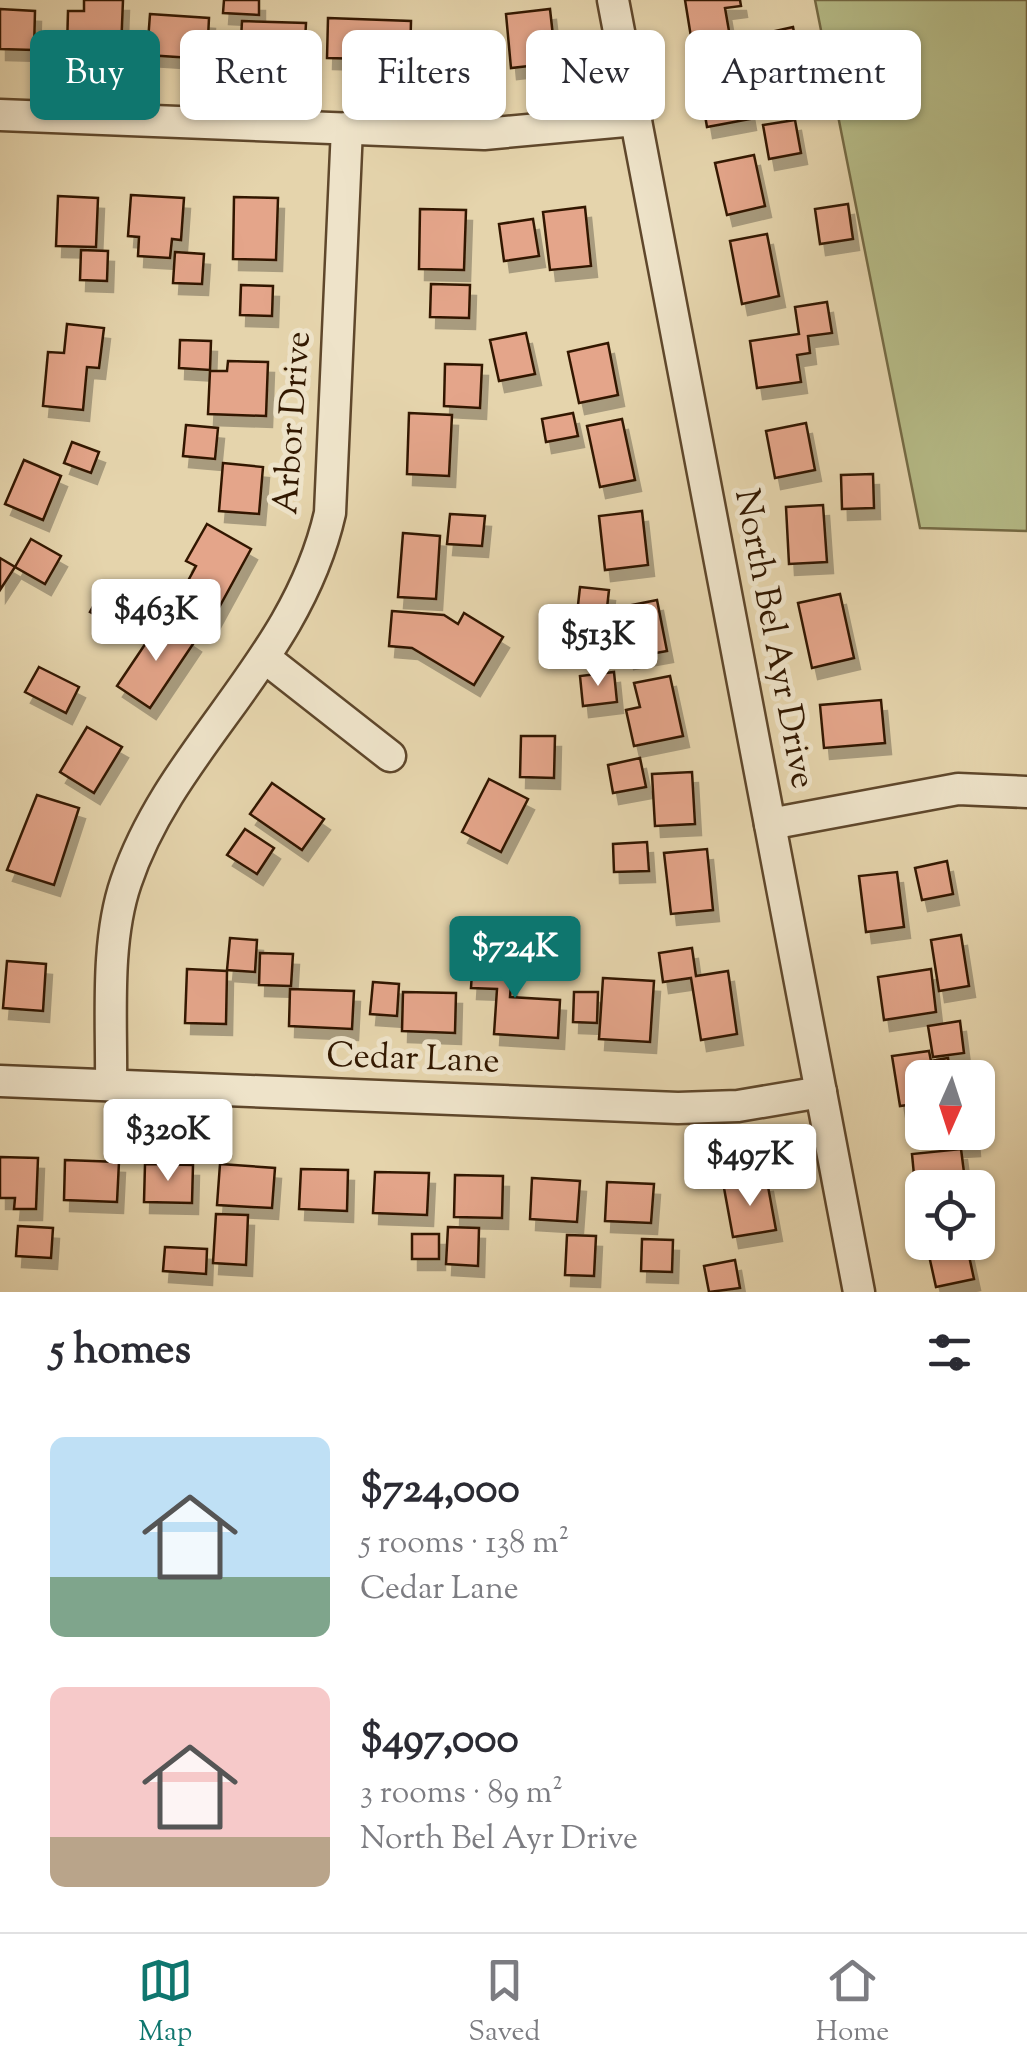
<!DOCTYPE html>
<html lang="en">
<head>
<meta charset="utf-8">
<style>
	:root { --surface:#fff; --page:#f7f7f7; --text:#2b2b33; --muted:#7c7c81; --line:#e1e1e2; --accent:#0f766e }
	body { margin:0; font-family:"Sorts Mill Goudy",serif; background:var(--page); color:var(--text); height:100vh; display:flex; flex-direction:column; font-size:38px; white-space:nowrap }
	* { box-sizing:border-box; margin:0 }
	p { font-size:32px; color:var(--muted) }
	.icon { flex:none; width:55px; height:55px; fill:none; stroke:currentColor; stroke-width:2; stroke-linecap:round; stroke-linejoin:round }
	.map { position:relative; height:1292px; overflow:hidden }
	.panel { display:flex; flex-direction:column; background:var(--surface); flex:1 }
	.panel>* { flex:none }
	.hud { position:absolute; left:30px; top:30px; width:968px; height:90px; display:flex; gap:20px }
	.needle { width:65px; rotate:183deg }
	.buttons { position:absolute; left:905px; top:1060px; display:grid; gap:20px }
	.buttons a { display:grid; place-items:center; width:90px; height:90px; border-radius:15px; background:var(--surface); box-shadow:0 2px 8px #0004; font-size:50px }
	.price { position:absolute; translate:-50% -85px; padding:0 22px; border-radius:10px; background:#fff; color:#222; font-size:32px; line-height:65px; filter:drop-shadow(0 2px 5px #0008) }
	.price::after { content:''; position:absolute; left:50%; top:60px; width:30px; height:22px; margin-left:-15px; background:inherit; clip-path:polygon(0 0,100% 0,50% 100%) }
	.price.current { background:var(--accent); color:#fff }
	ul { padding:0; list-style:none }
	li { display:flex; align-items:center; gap:30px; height:250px; padding:0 50px }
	li span { display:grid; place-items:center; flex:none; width:280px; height:200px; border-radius:15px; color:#555 }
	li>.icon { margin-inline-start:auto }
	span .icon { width:120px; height:120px; fill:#fffc; stroke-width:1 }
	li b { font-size:42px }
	h2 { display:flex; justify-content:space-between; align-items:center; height:120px; padding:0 50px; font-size:42px }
	.tag { padding:0 35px; border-radius:15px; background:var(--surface); box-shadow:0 2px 8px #0004; font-size:35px; line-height:90px }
	.tag.current { background:var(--accent); color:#fff }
	.tabs { display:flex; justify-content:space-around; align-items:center; height:140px; border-top:2px solid var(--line); background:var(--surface); font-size:28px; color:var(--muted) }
	.tabs a { display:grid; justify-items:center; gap:5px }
	.tabs .current { color:var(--accent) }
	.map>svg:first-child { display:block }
	.green { fill:#b6bc88; stroke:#746a44; stroke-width:2.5 }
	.building { fill:#e4a58a; stroke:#321800; stroke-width:2.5; filter:url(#shadow) }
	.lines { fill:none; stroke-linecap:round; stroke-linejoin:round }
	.minor-casing { stroke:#5f472b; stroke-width:35 }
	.minor { stroke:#eee3c9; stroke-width:30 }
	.labels { text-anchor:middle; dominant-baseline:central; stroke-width:10; stroke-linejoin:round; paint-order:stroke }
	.street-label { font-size:35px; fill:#321800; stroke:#eee3c9 }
</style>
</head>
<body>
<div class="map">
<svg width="1027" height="1292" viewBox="0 0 1027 1292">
	<defs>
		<filter id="shadow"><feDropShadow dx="6" dy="11" stdDeviation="0" flood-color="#0004"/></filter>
	</defs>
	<rect width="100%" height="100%" fill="#e5d4ac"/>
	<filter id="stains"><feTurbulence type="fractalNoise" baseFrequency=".002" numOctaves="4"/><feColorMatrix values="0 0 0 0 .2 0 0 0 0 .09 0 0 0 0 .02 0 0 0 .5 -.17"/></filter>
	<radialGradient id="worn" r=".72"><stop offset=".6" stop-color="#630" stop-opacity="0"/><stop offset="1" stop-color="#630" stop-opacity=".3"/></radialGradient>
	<polygon class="green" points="815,0 1027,0 1027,531 920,528"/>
	<g class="building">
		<polygon points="84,0 123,0 121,50 67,48 68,11 84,11"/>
		<polygon points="224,0 259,0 259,15 223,13"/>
		<polygon points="685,0 740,0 741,6 725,8 729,31 691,37"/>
		<polygon points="0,9 35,11 34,50 0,49"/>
		<polygon points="550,9 556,63 511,68 506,14"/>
		<polygon points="150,14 209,18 207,59 147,55"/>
		<polygon points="328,18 411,21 410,60 327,58"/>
		<polygon points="242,21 306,23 304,60 240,58"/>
		<polygon points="793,27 799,57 768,64 762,34"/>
		<polygon points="741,67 750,119 707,127 698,74"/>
		<polygon points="795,120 801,153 769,159 763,125"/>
		<polygon points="754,155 765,206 727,215 715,163"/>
		<polygon points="131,195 184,198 181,240 172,239 170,258 138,256 139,237 128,236"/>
		<polygon points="58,196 98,198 96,247 56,246"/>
		<polygon points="234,197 278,198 276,260 233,259"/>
		<polygon points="848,204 853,239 820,244 815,209"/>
		<polygon points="585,207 591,266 550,270 543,212"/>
		<polygon points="420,209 466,210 464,270 419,269"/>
		<polygon points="533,219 539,256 504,261 499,224"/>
		<polygon points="767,234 779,296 742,304 730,241"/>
		<polygon points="81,250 108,251 107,281 80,280"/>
		<polygon points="175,252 204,254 202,284 173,283"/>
		<polygon points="431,284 470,285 469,318 430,317"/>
		<polygon points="241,285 273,286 272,316 240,315"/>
		<polygon points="827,302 832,333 808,336 810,353 797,355 801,382 757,388 750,341 799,334 795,307"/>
		<polygon points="67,324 104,328 99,368 87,367 83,410 43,406 48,352 64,353"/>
		<polygon points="526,333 535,374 499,381 490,340"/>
		<polygon points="180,340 211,341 210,370 179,368"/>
		<polygon points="608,343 618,395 579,403 568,352"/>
		<polygon points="228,361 268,362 266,416 208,414 210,371 227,371"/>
		<polygon points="445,364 482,365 480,408 444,406"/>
		<polygon points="409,413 452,415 449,476 407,474"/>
		<polygon points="573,413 578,436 546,442 542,419"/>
		<polygon points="622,419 635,480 600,487 587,426"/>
		<polygon points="806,423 815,470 775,478 766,431"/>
		<polygon points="186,425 218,428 215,459 183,456"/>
		<polygon points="72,442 99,452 91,473 64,463"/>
		<polygon points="24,460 61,476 43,520 5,504"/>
		<polygon points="223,463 263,467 259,514 219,511"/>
		<polygon points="873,474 874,508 842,509 841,475"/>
		<polygon points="823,505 827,562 789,564 786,507"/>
		<polygon points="642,511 648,565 605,570 599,516"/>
		<polygon points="450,514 485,516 482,546 447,544"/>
		<polygon points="207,524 251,549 210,624 175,605 196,566 186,561"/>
		<polygon points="403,533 440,536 436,599 398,597"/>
		<polygon points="31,539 61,556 45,584 15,567"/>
		<polygon points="0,558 15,567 0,590"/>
		<polygon points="104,586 132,601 118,627 90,612"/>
		<polygon points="580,587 609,590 606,617 577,614"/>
		<polygon points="840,594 854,658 812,668 798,603"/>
		<polygon points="657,600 667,651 628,658 617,608"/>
		<polygon points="392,611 444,615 458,624 464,613 503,637 474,685 412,648 389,646"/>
		<polygon points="162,619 195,641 150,708 117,686"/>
		<polygon points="39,667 79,687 66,713 25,692"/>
		<polygon points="614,672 617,702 583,706 580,676"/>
		<polygon points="670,676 683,736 634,746 626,710 640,707 634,683"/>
		<polygon points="881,700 885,743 824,748 820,705"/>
		<polygon points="87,727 122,747 94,793 60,772"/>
		<polygon points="521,736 555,736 554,778 520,777"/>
		<polygon points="640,758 646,787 613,793 608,765"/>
		<polygon points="692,772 695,824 655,826 652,774"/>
		<polygon points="489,779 528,799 501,852 462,832"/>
		<polygon points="272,783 324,819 302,850 250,814"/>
		<polygon points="37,795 79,808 54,885 7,870"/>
		<polygon points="245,829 274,848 257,874 227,855"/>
		<polygon points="647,842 649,871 614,872 613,844"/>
		<polygon points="707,849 713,910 671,914 664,853"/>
		<polygon points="947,861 953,894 922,900 915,868"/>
		<polygon points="897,872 904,927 866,932 859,876"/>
		<polygon points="961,935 969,986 939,991 931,940"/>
		<polygon points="230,938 257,940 255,972 227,970"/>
		<polygon points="692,948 696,976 728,971 737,1034 701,1040 691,978 663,982 659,953"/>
		<polygon points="260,953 293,954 291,986 259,985"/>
		<polygon points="473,955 513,958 510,997 560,1000 558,1038 494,1034 497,989 471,988"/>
		<polygon points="7,961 46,964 43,1011 3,1008"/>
		<polygon points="187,969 227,971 226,1024 185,1023"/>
		<polygon points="931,969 936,1012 884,1020 878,977"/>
		<polygon points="603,978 654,981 650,1042 599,1039"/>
		<polygon points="373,982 399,984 397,1016 370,1014"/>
		<polygon points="290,989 354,991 352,1029 289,1026"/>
		<polygon points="403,992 456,993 455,1033 402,1031"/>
		<polygon points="574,992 598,992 597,1023 573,1022"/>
		<polygon points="960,1021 964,1053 933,1057 928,1026"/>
		<polygon points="929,1051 931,1061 948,1058 951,1078 922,1078 922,1103 900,1106 892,1056"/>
		<polygon points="941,1132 973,1132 974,1145 942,1147"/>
		<polygon points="961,1149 966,1188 922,1188 922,1195 916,1196 912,1154"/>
		<polygon points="0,1157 38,1158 36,1209 14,1209 15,1198 0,1198"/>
		<polygon points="65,1160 119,1162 117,1202 64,1200"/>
		<polygon points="145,1164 193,1165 192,1203 144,1202"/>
		<polygon points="220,1164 275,1168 272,1208 217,1205"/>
		<polygon points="301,1169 348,1170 347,1211 299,1209"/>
		<polygon points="375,1172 429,1173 427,1215 373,1213"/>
		<polygon points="455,1175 503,1176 502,1218 454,1217"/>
		<polygon points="532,1178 580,1181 577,1222 530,1219"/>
		<polygon points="767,1181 776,1230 733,1237 724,1188"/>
		<polygon points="607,1182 654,1184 651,1223 605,1221"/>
		<polygon points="216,1214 248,1215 246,1265 213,1263"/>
		<polygon points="18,1226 53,1228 51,1258 16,1256"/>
		<polygon points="448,1227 479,1228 478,1266 446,1264"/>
		<rect x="412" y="1234" width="27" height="25"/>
		<polygon points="567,1235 596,1236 594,1276 565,1275"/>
		<polygon points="642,1239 673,1240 672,1272 641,1271"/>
		<polygon points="926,1242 966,1242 974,1279 936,1287"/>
		<polygon points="165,1247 207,1249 206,1274 163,1271"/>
		<polygon points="735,1260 740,1288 709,1292 704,1266"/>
	</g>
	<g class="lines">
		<g class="minor-casing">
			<g id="minor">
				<polyline points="613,0 859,1292"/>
				<polyline points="0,115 484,134 636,120"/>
				<polyline points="265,658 390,756"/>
				<polyline points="770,824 958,789 1027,792"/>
				<polyline points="0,1081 678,1108 738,1106 821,1092"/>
				<path d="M111,1085C112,1021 105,943 126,882C172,746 296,662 330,513L347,128"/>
			</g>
		</g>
		<use href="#minor" class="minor"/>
	</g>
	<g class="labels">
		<g class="street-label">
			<text transform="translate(294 423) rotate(-86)">Arbor Drive</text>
			<text transform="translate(773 639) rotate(79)">North Bel Ayr Drive</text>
			<text transform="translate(413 1060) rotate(2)">Cedar Lane</text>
		</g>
	</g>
	<rect width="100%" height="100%" filter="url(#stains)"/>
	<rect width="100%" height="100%" fill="url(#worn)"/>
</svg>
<div class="buttons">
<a><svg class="needle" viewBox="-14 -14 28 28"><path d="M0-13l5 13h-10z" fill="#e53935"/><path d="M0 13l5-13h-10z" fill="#7c7c81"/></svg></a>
<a><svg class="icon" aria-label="locate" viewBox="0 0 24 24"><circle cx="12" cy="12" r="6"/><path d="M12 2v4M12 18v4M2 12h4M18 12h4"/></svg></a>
</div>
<b class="price" style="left:156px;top:664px">$463K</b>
<b class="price" style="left:598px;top:689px">$513K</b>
<b class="price current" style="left:515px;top:1001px">$724K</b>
<b class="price" style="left:168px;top:1184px">$320K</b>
<b class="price" style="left:750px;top:1209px">$497K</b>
<div class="hud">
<a class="tag current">Buy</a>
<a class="tag">Rent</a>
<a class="tag">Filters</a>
<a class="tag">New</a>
<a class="tag">Apartment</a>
</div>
</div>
<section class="panel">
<h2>5 homes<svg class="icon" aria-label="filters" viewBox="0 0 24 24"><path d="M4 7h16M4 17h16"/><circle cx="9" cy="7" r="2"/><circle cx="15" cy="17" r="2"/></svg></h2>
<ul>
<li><span style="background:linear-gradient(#bfe0f5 70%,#7fa58c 0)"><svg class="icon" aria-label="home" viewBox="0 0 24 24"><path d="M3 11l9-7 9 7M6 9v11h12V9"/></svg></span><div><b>$724,000</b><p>5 rooms · 138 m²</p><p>Cedar Lane</p></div></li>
<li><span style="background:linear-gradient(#f6c9c9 75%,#b9a48a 0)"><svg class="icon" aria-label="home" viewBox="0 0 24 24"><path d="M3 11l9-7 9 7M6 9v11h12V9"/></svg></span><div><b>$497,000</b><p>3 rooms · 89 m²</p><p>North Bel Ayr Drive</p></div></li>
</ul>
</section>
<nav class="tabs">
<a class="current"><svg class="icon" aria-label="map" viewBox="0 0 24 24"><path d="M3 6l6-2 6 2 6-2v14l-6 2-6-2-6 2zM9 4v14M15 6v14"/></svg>Map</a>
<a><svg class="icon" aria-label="saved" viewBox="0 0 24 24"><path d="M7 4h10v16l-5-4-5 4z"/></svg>Saved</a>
<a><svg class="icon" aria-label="home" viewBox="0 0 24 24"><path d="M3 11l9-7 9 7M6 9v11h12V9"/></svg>Home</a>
</nav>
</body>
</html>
